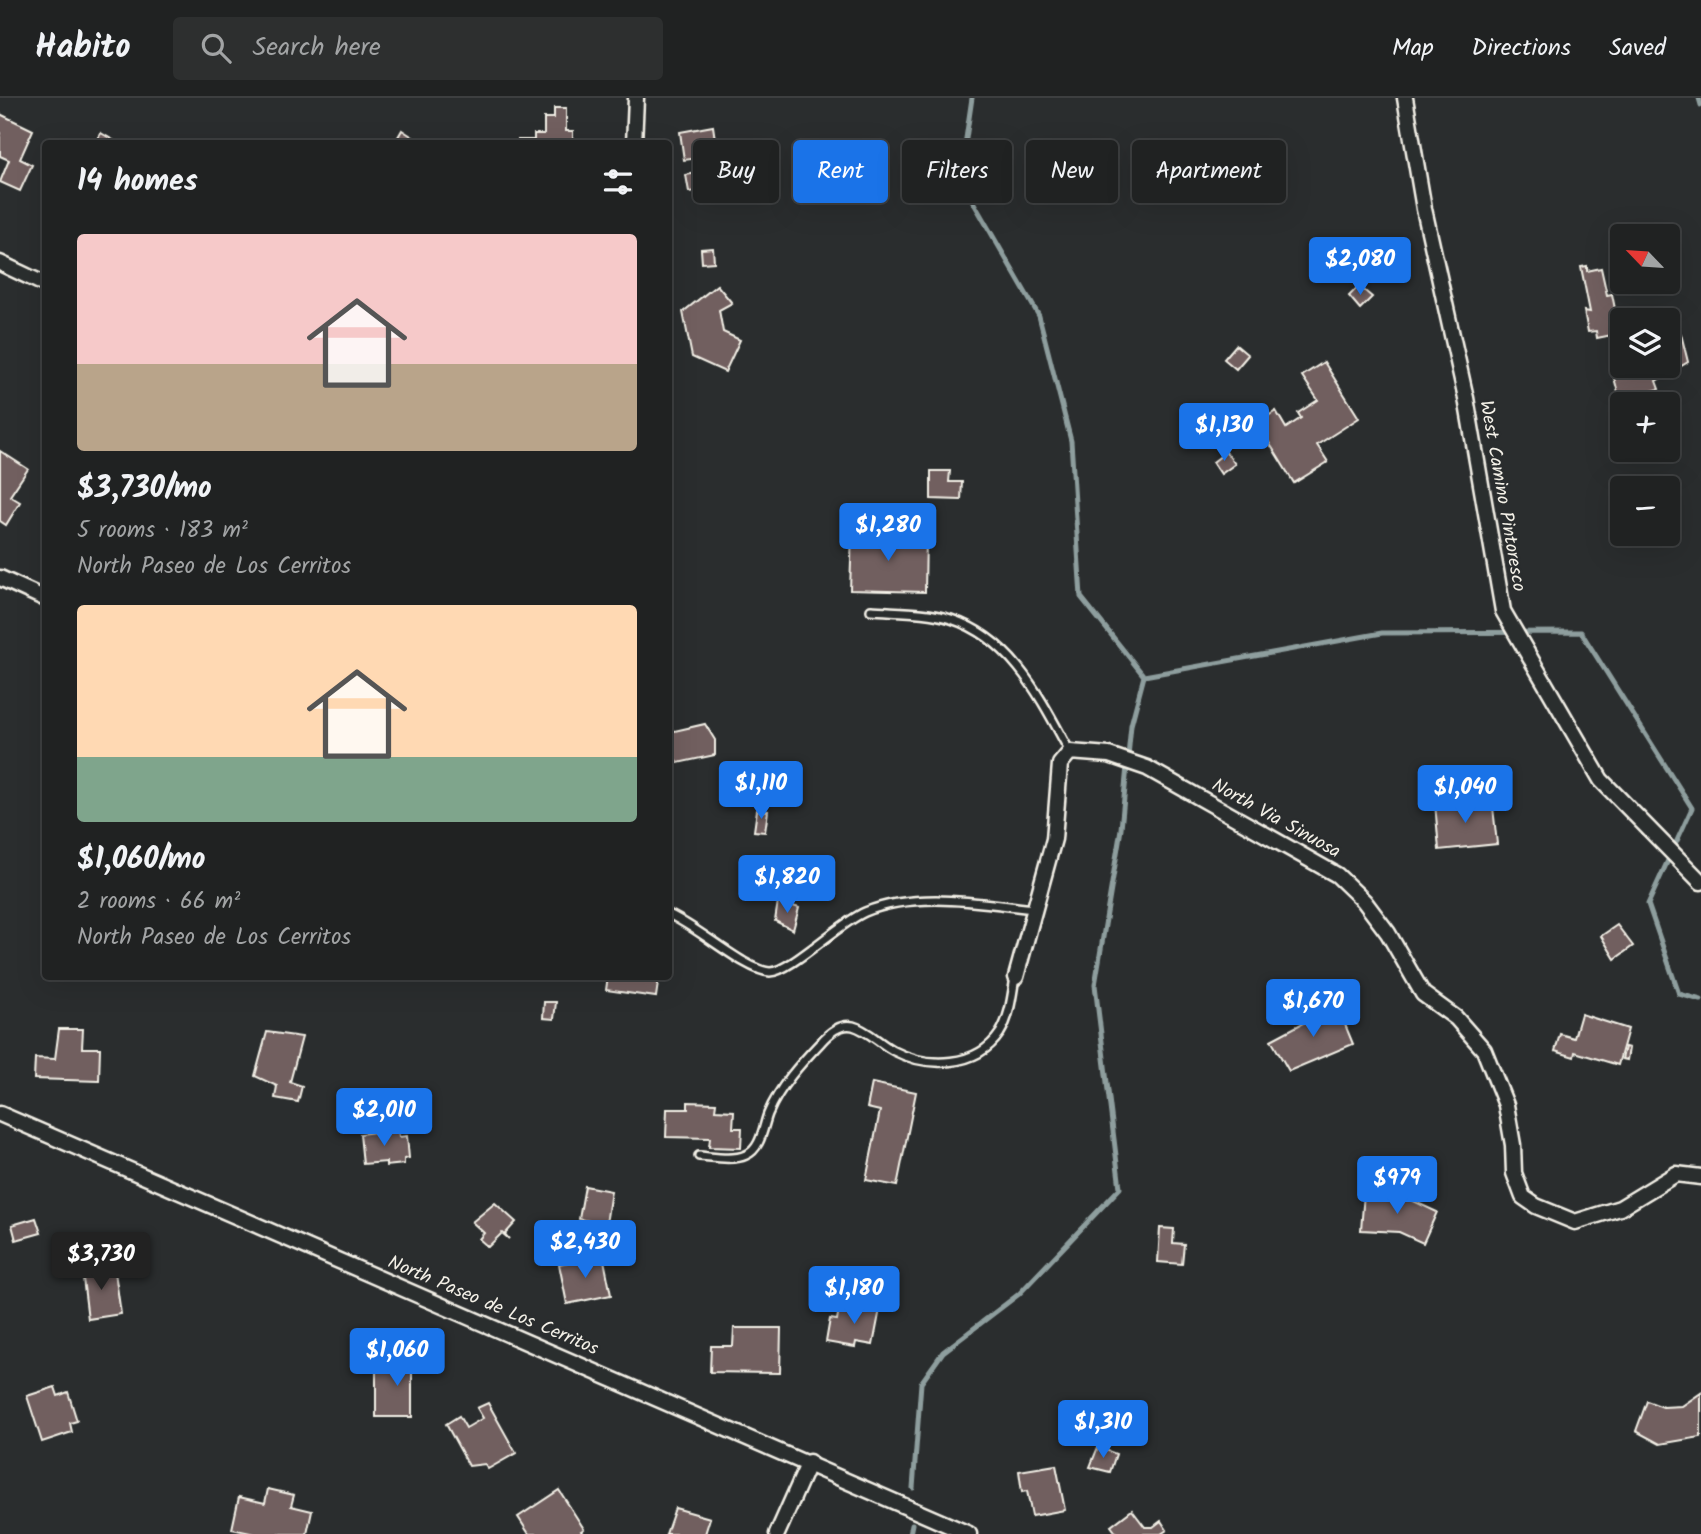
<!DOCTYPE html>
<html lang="en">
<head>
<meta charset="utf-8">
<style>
	:root { --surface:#202222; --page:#2d2f2f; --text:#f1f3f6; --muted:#a2a4a5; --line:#3d3f40; --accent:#1a73e8 }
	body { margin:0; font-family:Kalam,sans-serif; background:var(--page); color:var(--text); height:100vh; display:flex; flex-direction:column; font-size:26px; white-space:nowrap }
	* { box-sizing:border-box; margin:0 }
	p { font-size:23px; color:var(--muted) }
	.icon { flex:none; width:38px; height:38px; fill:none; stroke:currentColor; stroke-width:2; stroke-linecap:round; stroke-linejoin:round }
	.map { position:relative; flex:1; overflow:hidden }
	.side { position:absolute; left:42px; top:42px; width:630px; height:840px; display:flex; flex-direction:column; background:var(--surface); border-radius:7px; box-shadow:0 7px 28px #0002,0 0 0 2px var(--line) }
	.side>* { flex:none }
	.banner { position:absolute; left:693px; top:42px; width:665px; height:63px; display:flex; gap:14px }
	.needle { width:46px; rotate:295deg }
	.buttons { position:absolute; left:1610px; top:126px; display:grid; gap:14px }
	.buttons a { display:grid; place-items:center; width:70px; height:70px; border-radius:7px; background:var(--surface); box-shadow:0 7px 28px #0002,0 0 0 2px var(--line); font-size:35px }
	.price { position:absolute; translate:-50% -60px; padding:0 16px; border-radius:7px; background:var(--accent); color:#fff; font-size:23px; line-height:46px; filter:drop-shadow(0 2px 4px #0008) }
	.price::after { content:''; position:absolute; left:50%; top:42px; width:21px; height:16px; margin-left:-10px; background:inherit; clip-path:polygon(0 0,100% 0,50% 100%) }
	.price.active { background:#222; color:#fff }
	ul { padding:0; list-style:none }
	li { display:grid; align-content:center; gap:14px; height:371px; padding:0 35px }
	li span { display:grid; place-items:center; height:217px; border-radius:7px; color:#555 }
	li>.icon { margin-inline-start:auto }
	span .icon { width:126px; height:126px; fill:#fffc; stroke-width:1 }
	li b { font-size:30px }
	h2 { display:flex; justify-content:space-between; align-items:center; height:84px; padding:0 35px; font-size:30px }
	.tag { padding:0 24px; border-radius:7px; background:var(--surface); box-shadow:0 7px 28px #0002,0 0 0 2px var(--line); font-size:24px; line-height:63px }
	.tag.active { background:var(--accent); color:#fff }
	header { display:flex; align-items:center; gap:42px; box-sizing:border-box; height:98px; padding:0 35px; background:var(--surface); border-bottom:2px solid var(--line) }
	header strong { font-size:33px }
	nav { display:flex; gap:38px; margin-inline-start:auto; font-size:24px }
	.search { width:490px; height:63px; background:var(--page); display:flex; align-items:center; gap:18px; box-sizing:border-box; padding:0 24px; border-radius:7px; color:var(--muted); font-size:26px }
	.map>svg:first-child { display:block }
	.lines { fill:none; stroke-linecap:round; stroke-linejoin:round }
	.stream { stroke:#8e9e9e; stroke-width:5 }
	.building { fill:#715e5e; stroke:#f4f1e8; stroke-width:2 }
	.lane-casing { stroke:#f4f1e8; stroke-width:12 }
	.street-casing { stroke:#f4f1e8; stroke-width:19 }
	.lane { stroke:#2a2d2e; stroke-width:7 }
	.street { stroke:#2a2d2e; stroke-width:14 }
	.labels { text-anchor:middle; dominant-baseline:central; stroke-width:5; stroke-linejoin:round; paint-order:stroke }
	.street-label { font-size:19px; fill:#f4f1e8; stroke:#2a2d2e }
</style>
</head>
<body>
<header>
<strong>Habito</strong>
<div class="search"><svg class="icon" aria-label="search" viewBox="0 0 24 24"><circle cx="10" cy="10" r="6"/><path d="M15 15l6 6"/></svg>Search here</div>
<nav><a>Map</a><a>Directions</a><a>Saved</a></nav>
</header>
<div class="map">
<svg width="1701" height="1436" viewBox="0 0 1701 1436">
	<rect width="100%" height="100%" fill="#2a2d2e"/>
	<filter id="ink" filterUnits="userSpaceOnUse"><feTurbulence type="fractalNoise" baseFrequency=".0143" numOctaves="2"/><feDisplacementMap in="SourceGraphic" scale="14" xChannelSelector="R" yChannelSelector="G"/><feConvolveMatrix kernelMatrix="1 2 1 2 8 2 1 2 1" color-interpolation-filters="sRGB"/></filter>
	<g filter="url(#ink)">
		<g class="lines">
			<g class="stream">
				<polyline points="1699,0 1701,7"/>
				<polyline points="1144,578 1382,535 1581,534 1692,710 1648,806 1679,896 1701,902"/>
				<polyline points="913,1390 921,1285 943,1254 1019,1196 1120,1090 1095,887 1121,731 1131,627 1144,578 1081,499 1071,343 1039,218 960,81 972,0"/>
				<polyline points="910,1436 912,1426"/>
			</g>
		</g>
		<g class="building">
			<polygon points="554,10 566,10 566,33 573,33 573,46 518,46 518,42 534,42 534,36 544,36 544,20 554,20"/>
			<polygon points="0,16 33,32 20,61 32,67 20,93 0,84 9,62 0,58"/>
			<polygon points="713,28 719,68 725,67 728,81 705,85 706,92 689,94 686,77 702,74 699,60 684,62 680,34"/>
			<polygon points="402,32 422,45 422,46 394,46"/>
			<polygon points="101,35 120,46 95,46"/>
			<polygon points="713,150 714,164 702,165 701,151"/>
			<polygon points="1587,168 1587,173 1601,170 1607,197 1612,196 1617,221 1634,217 1635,220 1622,222 1622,235 1597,240 1596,233 1588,234 1584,213 1590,214 1581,169"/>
			<polygon points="717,187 732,205 719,212 723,234 740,242 725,274 692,259 683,214"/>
			<polygon points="1359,188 1372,199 1360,211 1349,198"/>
			<polygon points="1681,236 1688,264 1656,283 1659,291 1620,302 1613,276 1647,268 1668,268 1668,239"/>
			<polygon points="1236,247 1248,257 1236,271 1224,261"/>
			<polygon points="1324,264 1359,320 1317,347 1328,364 1294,385 1257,325 1276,313 1286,330 1301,320 1298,315 1318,302 1302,278"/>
			<polygon points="0,353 28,371 10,398 20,404 6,427 0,423"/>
			<polygon points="1226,354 1235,366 1221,376 1213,364"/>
			<polygon points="931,373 950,373 949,384 962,384 961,402 931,401"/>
			<polygon points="852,435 926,437 925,494 850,492"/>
			<polygon points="705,626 715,642 715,657 678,665 669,654 670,634"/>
			<polygon points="1481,701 1483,710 1493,709 1497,746 1439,752 1435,705"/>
			<polygon points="757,712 768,713 765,734 754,733"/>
			<polygon points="778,803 799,810 793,832 775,823"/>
			<polygon points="1617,827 1633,848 1615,861 1601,838"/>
			<polygon points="608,878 659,878 656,899 606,892"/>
			<polygon points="544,904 556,904 554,921 543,920"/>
			<polygon points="1337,907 1353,946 1289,973 1271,942"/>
			<polygon points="1581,916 1628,931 1618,967 1575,954 1574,959 1555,953 1560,936 1574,940"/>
			<polygon points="59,931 83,931 82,950 100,950 99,983 34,981 35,960 55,961"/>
			<polygon points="267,934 302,939 290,984 302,988 298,1004 275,1000 277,988 255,978"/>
			<polygon points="1625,949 1629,950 1627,962 1622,961"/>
			<polygon points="872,985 916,994 897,1088 866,1082 880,1013 867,1010"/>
			<polygon points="688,1004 716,1005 715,1012 734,1013 733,1030 742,1030 741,1050 709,1049 710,1040 666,1039 667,1011 688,1011"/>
			<polygon points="398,1031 399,1039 407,1038 409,1060 404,1061 404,1066 386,1068 386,1064 363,1066 360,1036"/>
			<polygon points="585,1088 611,1093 606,1126 579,1121"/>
			<polygon points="1364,1095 1410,1098 1409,1101 1437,1114 1423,1145 1399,1134 1361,1132"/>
			<polygon points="495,1105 516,1124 505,1136 509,1141 502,1135 488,1149 479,1141 484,1135 472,1124"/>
			<polygon points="36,1120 41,1135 16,1142 12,1127"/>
			<polygon points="1160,1130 1174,1131 1173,1145 1184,1146 1182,1166 1158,1164"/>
			<polygon points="603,1157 611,1197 567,1206 559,1166"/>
			<polygon points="114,1167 121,1216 88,1221 82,1172"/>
			<polygon points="840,1205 880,1211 873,1247 856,1244 855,1249 826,1244 830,1221 837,1222"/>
			<polygon points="734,1230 781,1230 780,1275 710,1274 711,1248 733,1248"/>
			<polygon points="400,1258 424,1258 424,1273 412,1273 412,1319 376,1319 376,1270 400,1270"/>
			<polygon points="55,1289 58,1298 68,1294 77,1323 70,1325 72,1334 42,1344 27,1298"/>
			<polygon points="1701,1295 1701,1339 1660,1346 1636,1333 1647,1303 1663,1309 1682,1308"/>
			<polygon points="488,1305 516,1355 488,1371 485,1366 469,1368 446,1326 459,1318 466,1330 483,1320 477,1310"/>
			<polygon points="1098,1349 1116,1356 1110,1374 1090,1369"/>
			<polygon points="1056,1367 1065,1412 1032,1418 1027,1393 1022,1394 1019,1373"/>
			<polygon points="268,1391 294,1397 291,1408 312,1413 307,1436 255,1436 232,1431 239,1399 265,1405"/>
			<polygon points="559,1392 584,1431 581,1433 583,1436 529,1436 518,1419"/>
			<polygon points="675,1410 710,1420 705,1436 666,1436"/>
			<polygon points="1132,1412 1145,1429 1153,1429 1161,1423 1167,1432 1161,1436 1117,1436 1111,1428"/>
		</g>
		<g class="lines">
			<g class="lane-casing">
				<g id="lane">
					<path d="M871,512C897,514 926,513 951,521C1013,541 1041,601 1070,654"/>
					<path d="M668,816C697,828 746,873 770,874C790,874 839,825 865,814C917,793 979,805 1035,811"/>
					<path d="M699,1058C713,1059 733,1063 746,1057C761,1051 763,1029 768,1016C779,989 801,965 821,944C829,935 840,925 853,928C868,932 880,946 894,953C927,970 977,970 1000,935C1010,919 1012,897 1015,879"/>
				</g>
			</g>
			<g class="street-casing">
				<g id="street">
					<polyline points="1405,0 1424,111 1466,300 1503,513 1601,682 1701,784"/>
					<polyline points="634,46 636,0"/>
					<polyline points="0,165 46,187"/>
					<polyline points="0,480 46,501"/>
					<polyline points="1016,879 1054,741 1060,666 1070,654 1109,657 1147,670 1337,777 1364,803 1388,835 1423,896 1456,920 1484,952 1506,1007 1513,1047 1514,1075 1523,1099 1536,1108 1575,1124 1620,1110 1676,1076 1701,1079"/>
					<polyline points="0,1016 969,1436"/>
					<polyline points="777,1436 809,1364"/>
				</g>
			</g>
			<use href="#lane" class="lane"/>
			<use href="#street" class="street"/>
		</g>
	</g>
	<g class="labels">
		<g class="street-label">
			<text transform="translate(1502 398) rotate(80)">West Camino Pintoresco</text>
			<text transform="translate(1276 721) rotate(29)">North Via Sinuosa</text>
			<text transform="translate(493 1208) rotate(23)">North Paseo de Los Cerritos</text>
		</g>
	</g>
</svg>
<div class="buttons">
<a><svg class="needle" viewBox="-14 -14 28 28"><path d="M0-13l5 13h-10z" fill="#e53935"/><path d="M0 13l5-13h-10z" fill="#a2a4a5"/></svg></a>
<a><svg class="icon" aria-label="layers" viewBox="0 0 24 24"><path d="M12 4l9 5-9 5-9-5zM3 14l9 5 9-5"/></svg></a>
<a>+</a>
<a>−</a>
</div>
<b class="price" style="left:1360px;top:199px">$2,080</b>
<b class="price" style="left:1224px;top:365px">$1,130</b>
<b class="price" style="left:888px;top:465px">$1,280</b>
<b class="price" style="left:761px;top:723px">$1,110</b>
<b class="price" style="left:1465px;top:727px">$1,040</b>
<b class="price" style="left:787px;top:817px">$1,820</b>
<b class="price" style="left:1313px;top:941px">$1,670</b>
<b class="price" style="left:384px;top:1050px">$2,010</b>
<b class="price" style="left:1397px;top:1118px">$979</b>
<b class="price" style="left:585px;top:1182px">$2,430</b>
<b class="price active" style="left:101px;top:1194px">$3,730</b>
<b class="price" style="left:854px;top:1228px">$1,180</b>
<b class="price" style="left:397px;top:1290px">$1,060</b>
<b class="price" style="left:1103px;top:1362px">$1,310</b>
<div class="banner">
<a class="tag">Buy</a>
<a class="tag active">Rent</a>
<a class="tag">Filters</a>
<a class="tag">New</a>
<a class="tag">Apartment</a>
</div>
<section class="side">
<h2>14 homes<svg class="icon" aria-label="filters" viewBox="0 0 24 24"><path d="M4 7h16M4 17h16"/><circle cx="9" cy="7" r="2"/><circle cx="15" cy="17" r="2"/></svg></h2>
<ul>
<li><span style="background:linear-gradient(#f6c9c9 60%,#b9a48a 0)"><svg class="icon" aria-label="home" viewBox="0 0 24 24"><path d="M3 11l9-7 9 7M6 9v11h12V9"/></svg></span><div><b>$3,730/mo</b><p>5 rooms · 183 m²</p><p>North Paseo de Los Cerritos</p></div></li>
<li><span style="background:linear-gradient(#ffd9b3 70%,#7fa58c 0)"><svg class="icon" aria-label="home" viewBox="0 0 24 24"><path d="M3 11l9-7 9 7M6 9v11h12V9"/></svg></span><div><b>$1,060/mo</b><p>2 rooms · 66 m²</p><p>North Paseo de Los Cerritos</p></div></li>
</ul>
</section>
</div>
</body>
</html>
